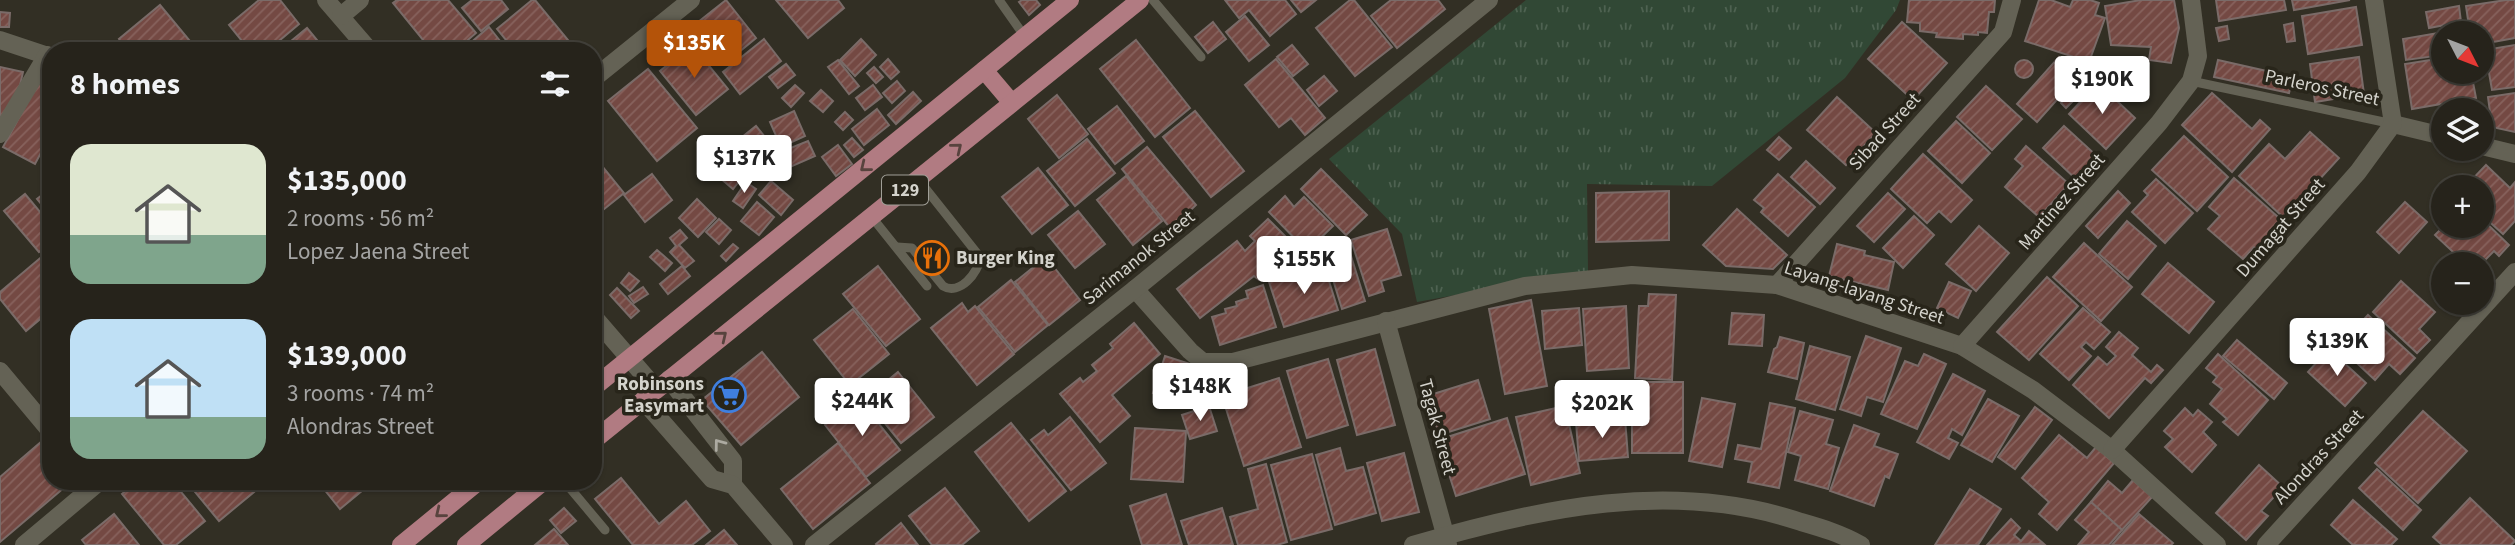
<!DOCTYPE html>
<html lang="en">
<head>
<meta charset="utf-8">
<style>
	:root { --surface:#26231b; --page:#322f28; --text:#f1f3f6; --muted:#a4a4a3; --line:#42403a; --accent:#b45309 }
	body { margin:0; font-family:"Source Sans 3",sans-serif; background:var(--page); color:var(--text); height:100vh; display:flex; flex-direction:column; font-size:26px; white-space:nowrap }
	* { box-sizing:border-box; margin:0 }
	p { font-size:23px; color:var(--muted) }
	.icon { flex:none; width:38px; height:38px; fill:none; stroke:currentColor; stroke-width:2; stroke-linecap:round; stroke-linejoin:round }
	.map { position:relative; flex:1; overflow:hidden }
	.details { position:absolute; left:42px; top:42px; width:560px; height:448px; display:flex; flex-direction:column; background:var(--surface); border-radius:28px; box-shadow:0 2px 5px #0004,0 0 0 2px var(--line) }
	.details>* { flex:none }
	.needle { width:46px; rotate:132deg }
	.fabs { position:absolute; left:2431px; top:21px; display:grid; gap:14px }
	.fabs a { display:grid; place-items:center; width:63px; height:63px; border-radius:50%; background:var(--surface); box-shadow:0 2px 5px #0004,0 0 0 2px var(--line); font-size:35px }
	.price { position:absolute; translate:-50% -60px; padding:0 16px; border-radius:7px; background:#fff; color:#222; font-size:23px; line-height:46px; filter:drop-shadow(0 2px 4px #0008) }
	.price::after { content:''; position:absolute; left:50%; top:42px; width:21px; height:16px; margin-left:-10px; background:inherit; clip-path:polygon(0 0,100% 0,50% 100%) }
	.price.current { background:var(--accent); color:#fff }
	ul { padding:0; list-style:none }
	li { display:flex; align-items:center; gap:21px; height:175px; padding:0 28px }
	li span { display:grid; place-items:center; flex:none; width:196px; height:140px; border-radius:21px; color:#555 }
	li>.icon { margin-inline-start:auto }
	span .icon { width:84px; height:84px; fill:#fffc; stroke-width:1 }
	li b { font-size:30px }
	h2 { display:flex; justify-content:space-between; align-items:center; height:84px; padding:0 28px; font-size:30px }
	.map>svg:first-child { display:block }
	.grass { fill:url(#grass-tufts) }
	.building { fill:url(#building-hatch); stroke:#7a6b68; stroke-width:2 }
	.lines { fill:none; stroke-linecap:round; stroke-linejoin:round }
	.lane { stroke:#646255; stroke-width:9 }
	.street { stroke:#646255; stroke-width:18 }
	.primary { stroke:#b17b82; stroke-width:18 }
	.oneway { stroke:#58433e }
	.oneway2 { stroke:#adaba2 }
	.labels { text-anchor:middle; dominant-baseline:central; stroke-width:7; stroke-linejoin:round; paint-order:stroke }
	.shield { fill:#28251a; stroke:#a09f97; stroke-width:2 }
	.shield-label { font-size:18px; font-weight:bold; fill:#d4d3cc }
	.street-label { font-size:19px; fill:#d4d3cc; stroke:#28251a }
	.poi-label { font-size:19px; font-weight:bold; fill:#d4d3cc; stroke:#28251a; text-anchor:start }
</style>
</head>
<body>
<div class="map">
<svg width="2515" height="545" viewBox="0 0 2515 545">
	<defs>
		<pattern id="grass-tufts" width="24" height="20" patternUnits="userSpaceOnUse" patternTransform="scale(1.75)"><rect width="24" height="20" fill="#314835"/><path d="M3 7l-1-3M5 7V3M7 7l1-3M15 17l-1-3M17 17v-4M19 17l1-3" fill="none" stroke="#4e6251"/></pattern>
		<pattern id="building-hatch" width="6" height="6" patternUnits="userSpaceOnUse" patternTransform="scale(1.75)"><rect width="6" height="6" fill="#744943"/><path d="M-1 1l2-2M0 6l6-6M5 7l2-2" fill="none" stroke="#87625d"/></pattern>
	</defs>
	<rect width="100%" height="100%" fill="#322f24"/>
	<polygon class="grass" points="1526,0 1900,0 1896,10 1845,78 1712,186 1587,184 1588,271 1417,302 1402,234 1329,159"/>
	<g class="building">
		<polygon points="259,0 280,0 299,24 267,51 250,51 229,25"/>
		<polygon points="397,0 448,0 476,33 455,51 432,51 393,3"/>
		<polygon points="472,0 501,0 508,9 481,31 462,8"/>
		<polygon points="532,0 535,0 577,51 515,51 497,29"/>
		<polygon points="726,0 756,38 728,61 697,23"/>
		<polygon points="776,0 838,0 844,8 808,38"/>
		<polygon points="1022,0 1036,0 1040,5 1029,15 1019,2"/>
		<polygon points="1225,0 1285,0 1296,14 1270,36 1249,10 1239,18"/>
		<polygon points="1291,0 1316,0 1301,12"/>
		<polygon points="1350,0 1354,0 1392,47 1355,76 1316,28"/>
		<polygon points="1391,0 1438,0 1445,9 1397,48 1371,16"/>
		<polygon points="1909,0 1995,0 1994,12 1989,12 1987,33 1978,32 1978,35 1963,34 1963,39 1936,37 1937,33 1920,31 1920,23 1907,22"/>
		<polygon points="2039,0 2051,0 2070,7 2073,0 2090,0 2099,3 2095,15 2105,18 2089,62 2025,41"/>
		<polygon points="2141,0 2174,0 2179,28 2171,63 2149,60 2151,47 2111,45 2105,6"/>
		<polygon points="2216,0 2284,0 2286,10 2219,21"/>
		<polygon points="2292,0 2350,0 2294,10"/>
		<polygon points="2506,0 2515,0 2515,38 2482,44 2482,33 2470,33 2466,6"/>
		<polygon points="160,5 189,40 177,51 128,51 119,39"/>
		<polygon points="2459,6 2461,22 2429,28 2426,12"/>
		<polygon points="2356,7 2362,45 2308,54 2302,16"/>
		<polygon points="0,12 10,13 9,27 0,27"/>
		<polygon points="1245,16 1269,45 1249,61 1226,32"/>
		<polygon points="1213,22 1226,39 1208,53 1195,37"/>
		<polygon points="1902,22 1947,63 1913,100 1868,59"/>
		<polygon points="2293,23 2295,41 2287,42 2284,25"/>
		<polygon points="2227,26 2229,39 2219,41 2216,28"/>
		<polygon points="489,27 508,51 461,51"/>
		<polygon points="307,28 326,51 279,51"/>
		<polygon points="2462,29 2463,33 2443,33 2443,55 2406,60 2403,39"/>
		<polygon points="764,39 781,61 740,94 723,72"/>
		<polygon points="861,39 876,55 855,76 840,60"/>
		<polygon points="1136,40 1190,108 1155,137 1100,69"/>
		<polygon points="692,45 728,89 696,115 660,71"/>
		<polygon points="1292,45 1308,64 1293,76 1277,57"/>
		<polygon points="2515,45 2515,87 2492,90 2485,50"/>
		<polygon points="2059,57 2079,75 2037,122 2017,104"/>
		<polygon points="2359,57 2364,94 2315,102 2310,64"/>
		<polygon points="2443,58 2443,72 2471,72 2476,98 2412,109 2405,64"/>
		<polygon points="888,59 899,72 891,79 880,67"/>
		<polygon points="1276,59 1325,118 1305,135 1291,118 1279,127 1245,85"/>
		<circle cx="2024" cy="69" r="9"/>
		<polygon points="838,60 859,86 849,94 828,67"/>
		<polygon points="2218,60 2293,77 2289,93 2214,77"/>
		<polygon points="786,64 795,75 778,88 769,77"/>
		<polygon points="0,67 23,72 19,90 0,131"/>
		<polygon points="874,67 883,77 876,83 867,73"/>
		<polygon points="648,69 697,128 657,161 608,101"/>
		<polygon points="1324,76 1337,91 1319,106 1307,90"/>
		<polygon points="39,81 51,87 51,134 35,164 3,147"/>
		<polygon points="897,81 905,91 892,103 883,93"/>
		<polygon points="2098,83 2135,118 2106,149 2069,114"/>
		<polygon points="795,85 804,93 791,107 782,98"/>
		<polygon points="873,85 882,97 865,110 856,98"/>
		<polygon points="2078,85 2084,90 2066,108 2061,103"/>
		<polygon points="1986,86 2022,119 1992,150 1957,117"/>
		<polygon points="821,90 833,101 823,112 810,101"/>
		<polygon points="913,92 921,101 896,124 888,115"/>
		<polygon points="2212,93 2252,129 2260,120 2270,129 2232,172 2182,125"/>
		<polygon points="2515,93 2515,132 2492,127 2488,97"/>
		<polygon points="1057,95 1088,134 1059,158 1028,119"/>
		<polygon points="1837,97 1876,133 1846,165 1807,130"/>
		<polygon points="1117,106 1144,141 1115,164 1088,129"/>
		<polygon points="877,109 889,125 864,145 852,129"/>
		<polygon points="794,111 805,136 781,147 770,122"/>
		<polygon points="1195,111 1244,171 1211,197 1163,137"/>
		<polygon points="845,112 853,120 843,130 835,122"/>
		<polygon points="1956,121 1990,153 1962,183 1928,151"/>
		<polygon points="756,126 774,148 744,172 726,150"/>
		<polygon points="2064,126 2099,158 2078,181 2043,148"/>
		<polygon points="2310,132 2339,158 2284,218 2239,176 2269,144 2285,159"/>
		<polygon points="2184,136 2228,177 2197,211 2152,170"/>
		<polygon points="1779,137 1791,148 1779,160 1767,150"/>
		<polygon points="852,138 863,150 854,157 844,145"/>
		<polygon points="1087,139 1115,173 1075,206 1047,171"/>
		<polygon points="808,141 815,156 790,167 783,151"/>
		<polygon points="838,145 852,164 836,176 822,157"/>
		<polygon points="2026,146 2069,184 2039,217 2005,187 2023,166 2015,159"/>
		<polygon points="1147,147 1196,205 1171,229 1122,169"/>
		<polygon points="775,154 786,169 778,176 767,161"/>
		<polygon points="1923,154 1972,200 1951,222 1939,211 1927,223 1891,189"/>
		<polygon points="593,155 624,193 593,218"/>
		<polygon points="1806,161 1835,188 1820,204 1791,177"/>
		<polygon points="2486,165 2510,188 2515,182 2515,221 2503,234 2482,215 2482,187 2465,187"/>
		<polygon points="727,167 741,179 733,189 719,177"/>
		<polygon points="1038,168 1068,205 1032,234 1002,197"/>
		<polygon points="1321,169 1367,215 1346,235 1301,189"/>
		<polygon points="652,174 672,200 645,222 624,195"/>
		<polygon points="1778,174 1815,207 1788,236 1761,212 1764,208 1754,200"/>
		<polygon points="1126,176 1162,221 1133,245 1097,200"/>
		<polygon points="2234,178 2287,225 2262,253 2254,247 2243,259 2208,229 2220,216 2209,207"/>
		<polygon points="2156,179 2193,213 2165,243 2132,212 2148,195 2144,191"/>
		<polygon points="771,181 793,200 781,215 759,195"/>
		<polygon points="746,182 756,189 743,208 733,201"/>
		<polygon points="51,188 51,216 37,199"/>
		<polygon points="1669,191 1669,240 1596,242 1596,193"/>
		<polygon points="2118,191 2130,203 2098,238 2086,226"/>
		<polygon points="1888,193 1905,209 1874,242 1857,226"/>
		<polygon points="25,194 51,225 51,242 39,252 4,211"/>
		<polygon points="1285,196 1294,207 1304,197 1333,226 1307,251 1269,212"/>
		<polygon points="697,199 716,218 698,237 679,218"/>
		<polygon points="757,202 774,217 759,235 741,221"/>
		<polygon points="2405,202 2427,222 2399,253 2377,232"/>
		<polygon points="1737,209 1787,255 1773,269 1726,266 1703,245"/>
		<polygon points="1078,211 1105,244 1075,268 1048,235"/>
		<polygon points="1914,216 1934,235 1903,268 1883,248"/>
		<polygon points="719,219 731,230 719,244 706,232"/>
		<polygon points="1268,219 1299,250 1282,266 1277,262 1259,280 1254,276 1200,318 1177,289 1237,241 1245,251 1255,241 1250,236"/>
		<polygon points="2482,219 2509,245 2499,256 2494,251 2481,264 2466,264 2435,235 2444,226 2482,226"/>
		<polygon points="2127,221 2156,246 2128,279 2099,254"/>
		<polygon points="1979,226 2009,253 1976,291 1946,264"/>
		<polygon points="1387,229 1401,275 1381,281 1384,291 1369,296 1351,240"/>
		<polygon points="680,230 687,238 679,245 694,261 685,268 670,252 676,246 670,238"/>
		<polygon points="1347,243 1365,301 1342,309 1324,250"/>
		<polygon points="2084,243 2132,287 2101,321 2053,277"/>
		<polygon points="733,244 738,248 726,261 721,256"/>
		<polygon points="1837,244 1865,251 1864,255 1894,262 1888,290 1829,276"/>
		<polygon points="51,249 51,310 26,331 0,299 0,292"/>
		<polygon points="657,250 672,263 665,271 650,257"/>
		<polygon points="1046,257 1080,300 1049,325 1015,282"/>
		<polygon points="2168,263 2214,302 2189,333 2142,294"/>
		<polygon points="1324,265 1338,310 1284,327 1269,282"/>
		<polygon points="682,266 690,276 668,294 660,284"/>
		<polygon points="878,266 920,319 886,346 843,294"/>
		<polygon points="629,273 639,281 630,291 621,283"/>
		<polygon points="2047,277 2078,306 2029,360 1997,332"/>
		<polygon points="1011,280 1048,325 1015,352 978,307"/>
		<polygon points="2401,281 2435,312 2419,329 2430,340 2417,353 2373,312"/>
		<polygon points="1949,282 1971,291 1958,318 1937,308"/>
		<polygon points="1263,285 1276,327 1220,345 1212,317 1226,313 1225,309 1237,306 1236,302 1248,298 1246,291"/>
		<polygon points="643,287 648,294 634,303 629,296"/>
		<polygon points="617,288 639,311 631,318 610,295"/>
		<polygon points="1649,294 1676,295 1672,380 1635,378 1639,306 1648,306"/>
		<polygon points="1531,300 1547,386 1505,394 1489,309"/>
		<polygon points="962,303 968,312 975,306 1014,354 977,385 931,328"/>
		<polygon points="1626,306 1629,368 1587,371 1583,309"/>
		<polygon points="1579,308 1582,345 1545,349 1542,311"/>
		<polygon points="2083,308 2110,332 2094,349 2086,342 2081,347 2091,356 2069,380 2040,354"/>
		<polygon points="853,309 889,354 850,385 814,340"/>
		<polygon points="1732,313 1764,315 1762,346 1729,344"/>
		<polygon points="2368,315 2415,358 2400,374 2389,364 2375,380 2345,352 2359,336 2353,331"/>
		<polygon points="1134,323 1160,354 1112,395 1130,416 1100,442 1060,394 1080,378 1083,382 1097,371 1092,365 1113,348 1110,344"/>
		<polygon points="2119,332 2138,348 2132,355 2151,372 2157,365 2163,370 2151,383 2145,378 2109,418 2073,385 2098,357 2107,365 2116,356 2106,347"/>
		<polygon points="1866,336 1901,348 1883,402 1867,397 1861,416 1840,409"/>
		<polygon points="1780,337 1804,343 1797,379 1768,372 1774,349 1777,347"/>
		<polygon points="2237,340 2287,383 2274,399 2223,356"/>
		<polygon points="1810,346 1850,357 1835,410 1796,399"/>
		<polygon points="1375,349 1395,425 1357,435 1337,360"/>
		<polygon points="2329,349 2366,383 2345,406 2308,372"/>
		<polygon points="762,352 799,397 741,445 702,400"/>
		<polygon points="1924,354 1946,364 1917,429 1881,414 1905,361 1918,366"/>
		<polygon points="2218,354 2268,400 2238,435 2223,422 2227,419 2210,404 2222,389 2213,382 2217,377 2206,368"/>
		<polygon points="1165,356 1202,368 1190,404 1153,393"/>
		<polygon points="1328,359 1348,425 1307,438 1287,371"/>
		<polygon points="898,372 934,417 901,443 865,399"/>
		<polygon points="1953,374 1985,391 1962,435 1952,429 1948,438 1958,443 1949,459 1917,442"/>
		<polygon points="1279,378 1301,447 1244,466 1222,396"/>
		<polygon points="1478,380 1490,419 1439,435 1427,396"/>
		<rect x="1632" y="382" width="51" height="71"/>
		<polygon points="1625,383 1627,414 1583,418 1581,386"/>
		<polygon points="858,398 900,450 866,477 825,425"/>
		<polygon points="1702,398 1735,404 1722,467 1689,461"/>
		<polygon points="1988,399 2019,416 1992,462 1961,445"/>
		<polygon points="1770,403 1795,408 1779,488 1748,482 1752,462 1735,459 1738,445 1761,449"/>
		<polygon points="1209,406 1217,431 1190,439 1182,415"/>
		<polygon points="1565,406 1580,473 1531,485 1516,417"/>
		<polygon points="2035,407 2052,420 2015,469 1998,457"/>
		<polygon points="2185,408 2193,416 2198,410 2212,422 2203,432 2216,445 2192,472 2165,447 2173,439 2164,431"/>
		<polygon points="1800,411 1833,420 1826,444 1839,448 1828,489 1795,480 1801,456 1788,452"/>
		<polygon points="2423,411 2467,451 2418,503 2375,463"/>
		<polygon points="1070,417 1106,463 1071,490 1031,440 1044,430 1048,435"/>
		<polygon points="1507,418 1525,474 1456,496 1438,440"/>
		<polygon points="1625,418 1628,457 1579,461 1576,422"/>
		<polygon points="1011,423 1066,491 1029,521 975,452"/>
		<polygon points="1854,425 1879,434 1874,446 1898,454 1889,478 1885,476 1874,506 1830,491"/>
		<polygon points="1135,428 1186,431 1183,482 1131,479"/>
		<polygon points="2059,435 2087,458 2096,447 2114,463 2057,530 2039,514 2049,502 2022,478"/>
		<polygon points="41,442 51,453 51,481 72,481 0,542 0,477"/>
		<polygon points="838,443 870,483 813,529 781,489"/>
		<polygon points="1340,448 1346,471 1363,467 1376,513 1335,525 1316,455"/>
		<polygon points="1404,453 1419,512 1382,521 1367,463"/>
		<polygon points="1312,454 1332,529 1291,540 1271,465"/>
		<polygon points="1266,464 1287,542 1277,545 1238,545 1230,517 1258,509 1248,469"/>
		<polygon points="2259,465 2283,487 2261,511 2268,516 2246,540 2216,513"/>
		<polygon points="2377,469 2421,510 2403,530 2359,488"/>
		<polygon points="621,478 659,524 686,501 710,531 692,545 633,545 595,499"/>
		<polygon points="2133,480 2152,497 2122,530 2091,502 2108,481 2122,493"/>
		<polygon points="138,481 172,481 205,521 176,545 164,545 122,494"/>
		<polygon points="186,481 245,481 254,492 219,521"/>
		<polygon points="333,481 374,481 340,509 324,489"/>
		<polygon points="945,488 979,531 962,545 932,545 909,516"/>
		<polygon points="1970,489 2001,509 1978,545 1935,545"/>
		<polygon points="1166,494 1182,545 1142,545 1130,506"/>
		<polygon points="2470,498 2515,541 2511,545 2442,545 2433,537"/>
		<polygon points="2353,500 2397,539 2391,545 2353,545 2331,525"/>
		<polygon points="2091,502 2122,530 2109,545 2078,545 2089,532 2075,520"/>
		<polygon points="564,508 576,521 561,533 550,520"/>
		<polygon points="1222,508 1233,545 1189,545 1181,521"/>
		<polygon points="114,514 139,545 86,545 82,540"/>
		<polygon points="2139,514 2173,543 2171,545 2112,545"/>
		<polygon points="2011,519 2020,528 2014,535 2021,541 2029,531 2044,544 1987,545"/>
		<polygon points="901,523 918,545 877,545 876,544"/>
		<polygon points="554,529 568,545 535,545"/>
		<polygon points="724,530 737,545 706,545"/>
	</g>
	<g class="lines">
		<g class="lane">
			<polyline points="999,0 1025,37"/>
			<polyline points="1153,0 1201,57"/>
			<polyline points="2191,81 2393,124"/>
			<polyline points="871,216 927,286"/>
			<path d="M897,247L912,248L943,286C959,296 979,273 980,257L918,179"/>
			<polyline points="564,481 605,530"/>
		</g>
		<g class="street">
			<polyline points="326,0 370,51"/>
			<polyline points="341,16 360,0"/>
			<polyline points="0,40 51,57"/>
			<polyline points="593,79 691,0"/>
			<polyline points="2393,124 2443,136"/>
			<polyline points="0,134 47,55"/>
			<polyline points="2482,146 2515,154"/>
			<polyline points="1777,285 2003,32 2012,0"/>
			<polyline points="1135,289 1190,351 1203,362 1233,362 1525,286 1632,275 1777,285 1962,346 2033,390 2112,450 2217,545"/>
			<polyline points="593,316 656,389"/>
			<polyline points="1386,321 1448,545"/>
			<polyline points="1962,346 2159,123 2191,81 2198,56 2191,0"/>
			<polyline points="0,371 51,432"/>
			<polyline points="669,379 733,461 733,485"/>
			<polyline points="643,400 712,479 733,485 784,545"/>
			<polyline points="2112,450 2358,172 2393,124 2374,0"/>
			<polyline points="24,545 100,481"/>
			<polyline points="814,545 1135,289 1489,0"/>
			<path d="M1413,545C1539,508 1673,479 1801,522C1822,528 1842,534 1861,545"/>
			<polyline points="2266,545 2515,272"/>
		</g>
		<g class="primary">
			<polyline points="984,70 1012,103"/>
			<polyline points="593,388 1070,0"/>
			<polyline points="593,441 1140,0"/>
			<polyline points="401,545 479,481"/>
			<polyline points="466,545 544,481"/>
		</g>
	</g>
	<defs><path id="oneway-chevron" d="M-2-3.5L2.5 0L-2 3.5" fill="none" stroke-width="1.6" stroke-linecap="round" stroke-linejoin="round" transform="scale(1.75)"/></defs>
	<g class="oneway">
		<use href="#oneway-chevron" transform="translate(957 148) rotate(-39)"/>
		<use href="#oneway-chevron" transform="translate(865 167) rotate(141)"/>
		<use href="#oneway-chevron" transform="translate(722 336) rotate(-39)"/>
		<use href="#oneway-chevron" transform="translate(440 513) rotate(141)"/>
	</g>
	<use class="oneway2" href="#oneway-chevron" transform="translate(719 444) rotate(-127)"/>
	<defs>
		<g id="restaurant-ring" transform="scale(1.75)"><circle r="9.5" fill="#28251a" stroke="#e8710a" stroke-width="1.5"/><path d="M-5-6h1v4h1v-4h1v4h1v-4h1v5L-1.5 .5V6h-2V.5L-5-1ZM5-6V6H3V1.5H1.5Q1.5-4 5-6Z" fill="#e8710a"/></g>
		<g id="supermarket-ring" transform="scale(1.75)"><circle r="9.5" fill="#28251a" stroke="#3f7fe0" stroke-width="1.5"/><path d="M-6-5.5h2.5l.6 2H6L4.5 2H-2.5L-4.4-4H-6ZM-1.5 3.2a1.3 1.3 0 1 0 .1 0ZM3 3.2a1.3 1.3 0 1 0 .1 0Z" fill="#3f7fe0"/></g>
	</defs>
	<g fill-rule="evenodd">
		<use href="#restaurant-ring" x="932" y="258"/>
		<use href="#supermarket-ring" x="729" y="395"/>
	</g>
	<g class="labels">
		<rect class="shield" x="882" y="175.5" width="46" height="29" rx="5"/>
		<g class="shield-label">
			<text x="905" y="190">129</text>
		</g>
		<g class="street-label">
			<text transform="translate(2322 88) rotate(12)">Parleros Street</text>
			<text transform="translate(1885 132) rotate(-48)">Sibad Street</text>
			<text transform="translate(2062 202) rotate(-49)">Martinez Street</text>
			<text transform="translate(2281 228) rotate(-49)">Dumagat Street</text>
			<text transform="translate(1139 258) rotate(-39)">Sarimanok Street</text>
			<text transform="translate(1864 293) rotate(18)">Layang-layang Street</text>
			<text transform="translate(1437 427) rotate(75)">Tagak Street</text>
			<text transform="translate(2319 457) rotate(-47)">Alondras Street</text>
		</g>
		<g class="poi-label">
			<text x="956" y="258">Burger King</text>
			<text x="704" y="384" text-anchor="end">Robinsons<tspan x="704" dy="22">Easymart</tspan></text>
		</g>
	</g>
</svg>
<div class="fabs">
<a><svg class="needle" viewBox="-14 -14 28 28"><path d="M0-13l5 13h-10z" fill="#e53935"/><path d="M0 13l5-13h-10z" fill="#a4a4a3"/></svg></a>
<a><svg class="icon" aria-label="layers" viewBox="0 0 24 24"><path d="M12 4l9 5-9 5-9-5zM3 14l9 5 9-5"/></svg></a>
<a>+</a>
<a>−</a>
</div>
<b class="price current" style="left:694px;top:80px">$135K</b>
<b class="price" style="left:2102px;top:116px">$190K</b>
<b class="price" style="left:744px;top:195px">$137K</b>
<b class="price" style="left:1304px;top:296px">$155K</b>
<b class="price" style="left:2337px;top:378px">$139K</b>
<b class="price" style="left:1200px;top:423px">$148K</b>
<b class="price" style="left:862px;top:438px">$244K</b>
<b class="price" style="left:1602px;top:440px">$202K</b>
<section class="details">
<h2>8 homes<svg class="icon" aria-label="filters" viewBox="0 0 24 24"><path d="M4 7h16M4 17h16"/><circle cx="9" cy="7" r="2"/><circle cx="15" cy="17" r="2"/></svg></h2>
<ul>
<li><span style="background:linear-gradient(#dfe7d0 65%,#7fa58c 0)"><svg class="icon" aria-label="home" viewBox="0 0 24 24"><path d="M3 11l9-7 9 7M6 9v11h12V9"/></svg></span><div><b>$135,000</b><p>2 rooms · 56 m²</p><p>Lopez Jaena Street</p></div></li>
<li><span style="background:linear-gradient(#bfe0f5 70%,#7fa58c 0)"><svg class="icon" aria-label="home" viewBox="0 0 24 24"><path d="M3 11l9-7 9 7M6 9v11h12V9"/></svg></span><div><b>$139,000</b><p>3 rooms · 74 m²</p><p>Alondras Street</p></div></li>
</ul>
</section>
</div>
</body>
</html>
